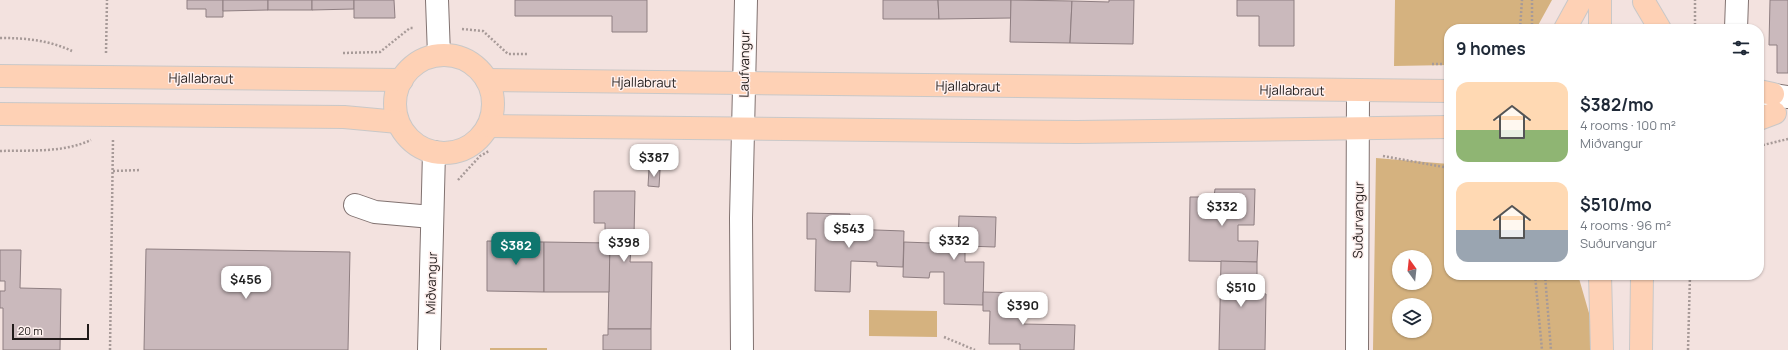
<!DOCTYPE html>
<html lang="en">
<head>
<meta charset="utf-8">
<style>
	:root { --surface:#fff; --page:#f2f2f3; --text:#1f2937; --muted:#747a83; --accent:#0f766e }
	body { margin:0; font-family:Manrope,sans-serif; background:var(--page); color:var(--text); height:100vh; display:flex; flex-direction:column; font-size:15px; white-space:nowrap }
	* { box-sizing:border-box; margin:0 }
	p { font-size:13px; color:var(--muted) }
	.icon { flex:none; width:22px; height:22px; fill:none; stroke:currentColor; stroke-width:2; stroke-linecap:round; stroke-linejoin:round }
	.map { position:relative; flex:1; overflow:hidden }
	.drawer { position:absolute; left:1444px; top:24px; width:320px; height:256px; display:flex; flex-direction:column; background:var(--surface); border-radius:16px; box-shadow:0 1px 3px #0004 }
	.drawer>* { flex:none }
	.needle { width:26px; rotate:345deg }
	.buttons { position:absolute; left:1392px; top:250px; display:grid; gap:8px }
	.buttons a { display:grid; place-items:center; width:40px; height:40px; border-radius:50%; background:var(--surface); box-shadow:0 1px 3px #0004; font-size:20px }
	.scale { position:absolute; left:12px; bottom:10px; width:77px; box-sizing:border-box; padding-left:4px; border:2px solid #201a19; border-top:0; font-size:11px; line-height:14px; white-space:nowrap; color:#201a19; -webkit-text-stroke:3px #fef0ee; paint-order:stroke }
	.price { position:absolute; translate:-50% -34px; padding:0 9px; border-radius:8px; background:#fff; color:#222; font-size:13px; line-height:26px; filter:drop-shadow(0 1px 2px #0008) }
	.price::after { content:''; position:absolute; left:50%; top:24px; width:12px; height:9px; margin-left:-6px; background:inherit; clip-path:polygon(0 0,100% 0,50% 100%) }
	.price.active { background:var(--accent); color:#fff }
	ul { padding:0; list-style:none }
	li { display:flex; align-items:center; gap:12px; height:100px; padding:0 12px }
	li span { display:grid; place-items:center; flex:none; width:112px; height:80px; border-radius:12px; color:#555 }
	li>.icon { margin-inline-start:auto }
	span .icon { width:48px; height:48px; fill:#fffc; stroke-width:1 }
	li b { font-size:17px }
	h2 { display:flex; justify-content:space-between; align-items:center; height:48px; padding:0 12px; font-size:17px }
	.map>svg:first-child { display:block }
	.green { fill:#d5b27f; fill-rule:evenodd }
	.building { fill:#cab9bc; stroke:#8e7e81 }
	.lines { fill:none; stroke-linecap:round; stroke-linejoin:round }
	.minor-casing { stroke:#817270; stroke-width:24 }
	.major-casing { stroke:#c9c8c8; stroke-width:24 }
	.path { stroke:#a79a98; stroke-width:2.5; stroke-dasharray:2 2; stroke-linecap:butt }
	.minor { stroke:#fff; stroke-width:22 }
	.major { stroke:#fed1b5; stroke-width:22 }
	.labels { text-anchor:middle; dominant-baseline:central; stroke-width:3; stroke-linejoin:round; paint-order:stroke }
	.street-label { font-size:13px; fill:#201a19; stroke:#fef0ee }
</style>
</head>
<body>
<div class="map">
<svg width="1788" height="350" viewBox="0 0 1788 350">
	<rect width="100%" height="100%" fill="#f3e2df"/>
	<g class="green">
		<polygon points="1395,0 1552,0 1536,29 1449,29 1449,65 1394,66"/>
		<path d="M1376,158L1449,164V275H1578L1591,320L1592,350H1373ZM1399,257H1425V283H1399ZM1399,305H1425V331H1399Z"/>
		<polygon points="869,310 937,311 937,337 869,336"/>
		<rect x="490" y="348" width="57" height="2"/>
	</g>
	<g class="building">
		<polygon points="187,0 223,0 223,17 206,17 206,9 187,9"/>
		<polygon points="223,0 268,0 268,10 223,11"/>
		<rect x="268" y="0" width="44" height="10"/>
		<polygon points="312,0 354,0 354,9 312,10"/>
		<polygon points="354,0 394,0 395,18 354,18"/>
		<polygon points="515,0 647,0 647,32 612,32 612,16 515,16"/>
		<polygon points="883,0 938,0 939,19 883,19"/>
		<polygon points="938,0 1011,0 1011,18 939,19"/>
		<polygon points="1011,0 1072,1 1070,43 1010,42"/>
		<polygon points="1109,0 1134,0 1133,44 1070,43 1072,1 1109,2"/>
		<polygon points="1237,0 1294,0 1294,46 1259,46 1259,16 1237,16"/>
		<polygon points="1770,0 1788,0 1788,73 1777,73 1777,45 1769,45"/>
		<polygon points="649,169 660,170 659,187 648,186"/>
		<polygon points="1215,189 1255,189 1254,225 1238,225 1238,241 1258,241 1257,262 1189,261 1190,197 1214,197"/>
		<polygon points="594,191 635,191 634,235 625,235 625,248 631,248 630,262 652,262 651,329 608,329 610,235 605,234 605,223 594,223"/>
		<polygon points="807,213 850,214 849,229 904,231 903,267 877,266 877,262 851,261 850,292 815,291 816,239 807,239"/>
		<polygon points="959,216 996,217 995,247 965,246 965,262 984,262 983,305 944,304 944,272 930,272 929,278 903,277 904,242 958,244"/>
		<polygon points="487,241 544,242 544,292 487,291"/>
		<polygon points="544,242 610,243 609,292 544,292"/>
		<polygon points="146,249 350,252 348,350 144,350"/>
		<polygon points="0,250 21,250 20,288 61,289 60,350 3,350 3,308 0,308 0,291 5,291 5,281 0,281"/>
		<polygon points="1221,261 1257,262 1257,293 1266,294 1265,350 1219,350"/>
		<polygon points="983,292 1024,293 1023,324 1075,325 1074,350 1020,350 1020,344 989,344 990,311 983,311"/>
		<polygon points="608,329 651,329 651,350 603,350 603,335 608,335"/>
	</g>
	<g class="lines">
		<g class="minor-casing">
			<g id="minor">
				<polyline points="437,0 439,55"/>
				<polyline points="1736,29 1737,0"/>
				<polyline points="1759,93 1788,97"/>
				<polyline points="355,205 375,212 432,217"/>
				<polyline points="429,350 434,152"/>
				<polyline points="742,350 741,218 746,0"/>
				<polyline points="1357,350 1358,91"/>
			</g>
		</g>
		<g class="major-casing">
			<g id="major">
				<polyline points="1644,2 1660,29"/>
				<polyline points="1565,29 1581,0"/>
				<polyline points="1600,29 1600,0"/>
				<circle cx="444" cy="104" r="49"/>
				<polyline points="0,76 402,80"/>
				<polyline points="487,80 1449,91"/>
				<polyline points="1759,91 1773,94"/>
				<polyline points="0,114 344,117 398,122"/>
				<polyline points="1759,119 1775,113"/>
				<polyline points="488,126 1077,132 1449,127"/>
				<polyline points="1600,275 1602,350"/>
				<polyline points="1641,350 1642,275"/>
			</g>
		</g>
		<g class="path">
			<polyline points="462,29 483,31 508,54 527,54"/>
			<polyline points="1520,29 1522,0"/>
			<polyline points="1532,29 1532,0"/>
			<polyline points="1695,29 1695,0"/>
			<path d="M0,38C26,38 48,40 72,51"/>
			<polyline points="106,53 107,0"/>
			<polyline points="343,53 380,52 410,28 413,28"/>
			<polyline points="1432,64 1449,64"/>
			<polyline points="1759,146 1788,139"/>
			<path d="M0,151C30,150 63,153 91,140"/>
			<polyline points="1383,156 1449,168"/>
			<polyline points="113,171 141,170"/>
			<polyline points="458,180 480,156 489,151"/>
			<polyline points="1535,275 1542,350"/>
			<polyline points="1545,275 1551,350"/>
			<polyline points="944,337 975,350"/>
			<polyline points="110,350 113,139"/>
			<polyline points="1688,350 1690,275"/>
		</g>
		<use href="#minor" class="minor"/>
		<use href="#major" class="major"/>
	</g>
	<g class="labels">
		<g class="street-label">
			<text transform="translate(744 64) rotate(-89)">Laufvangur</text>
			<text transform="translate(201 78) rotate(1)">Hjallabraut</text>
			<text transform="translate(644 82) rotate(1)">Hjallabraut</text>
			<text transform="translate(968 86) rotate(1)">Hjallabraut</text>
			<text transform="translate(1292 90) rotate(1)">Hjallabraut</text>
			<text transform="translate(1358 220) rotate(-89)">Suðurvangur</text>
			<text transform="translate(431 283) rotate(-88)">Miðvangur</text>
		</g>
	</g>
</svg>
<div class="buttons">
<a><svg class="needle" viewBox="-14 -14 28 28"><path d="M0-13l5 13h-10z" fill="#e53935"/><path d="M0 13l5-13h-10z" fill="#747a83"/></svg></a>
<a><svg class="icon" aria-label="layers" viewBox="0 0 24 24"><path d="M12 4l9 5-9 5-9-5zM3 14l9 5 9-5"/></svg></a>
</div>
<div class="scale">20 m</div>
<b class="price" style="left:654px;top:178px">$387</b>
<b class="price" style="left:1222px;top:227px">$332</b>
<b class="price" style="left:849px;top:249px">$543</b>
<b class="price" style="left:954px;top:261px">$332</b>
<b class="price" style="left:624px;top:263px">$398</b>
<b class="price active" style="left:516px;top:266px">$382</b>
<b class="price" style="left:246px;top:300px">$456</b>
<b class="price" style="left:1241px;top:308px">$510</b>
<b class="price" style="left:1023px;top:326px">$390</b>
<section class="drawer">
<h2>9 homes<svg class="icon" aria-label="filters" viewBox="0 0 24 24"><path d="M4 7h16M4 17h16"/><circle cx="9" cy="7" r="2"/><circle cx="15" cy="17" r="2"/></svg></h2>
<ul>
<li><span style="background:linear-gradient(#ffd9b3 60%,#8fb573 0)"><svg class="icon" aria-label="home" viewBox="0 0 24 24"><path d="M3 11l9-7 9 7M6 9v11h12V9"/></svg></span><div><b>$382/mo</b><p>4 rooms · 100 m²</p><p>Miðvangur</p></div></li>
<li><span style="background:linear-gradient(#ffd9b3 60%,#9aa5b1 0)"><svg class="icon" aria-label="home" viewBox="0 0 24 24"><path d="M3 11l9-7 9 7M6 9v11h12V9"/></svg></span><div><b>$510/mo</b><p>4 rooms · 96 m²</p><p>Suðurvangur</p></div></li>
</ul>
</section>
</div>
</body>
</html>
